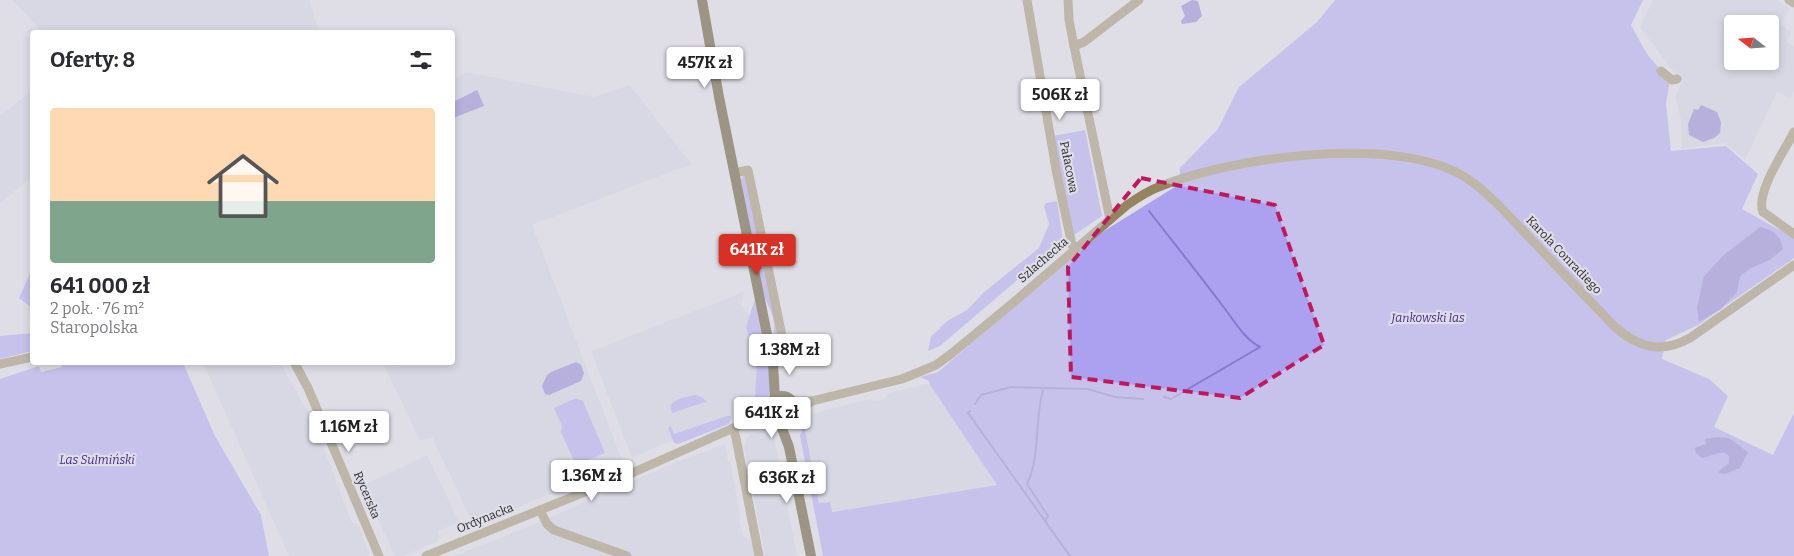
<!DOCTYPE html>
<html lang="pl">
<head>
<meta charset="utf-8">
<style>
	:root { --surface:#fff; --page:#f7f7f7; --text:#2b2b33; --muted:#7c7c81; --accent:#d93025 }
	body { margin:0; font-family:Bitter,serif; background:var(--page); color:var(--text); height:100vh; display:flex; flex-direction:column; font-size:19px; white-space:nowrap }
	* { box-sizing:border-box; margin:0 }
	p { font-size:16px; color:var(--muted) }
	.icon { flex:none; width:28px; height:28px; fill:none; stroke:currentColor; stroke-width:2; stroke-linecap:round; stroke-linejoin:round }
	.map { position:relative; flex:1; overflow:hidden }
	.details { position:absolute; left:30px; top:30px; width:425px; height:335px; display:flex; flex-direction:column; background:var(--surface); border-radius:5px; box-shadow:0 2px 8px #0003 }
	.details>* { flex:none }
	.needle { width:32px; rotate:287deg }
	.controls { position:absolute; left:1724px; top:15px; display:grid; gap:10px }
	.controls a { display:grid; place-items:center; width:55px; height:55px; border-radius:5px; background:var(--surface); box-shadow:0 2px 8px #0003; font-size:25px }
	.price { position:absolute; translate:-50% -42px; padding:0 11px; border-radius:5px; background:#fff; color:#222; font-size:16px; line-height:32px; filter:drop-shadow(0 1px 2px #0008) }
	.price::after { content:''; position:absolute; left:50%; top:30px; width:15px; height:11px; margin-left:-8px; background:inherit; clip-path:polygon(0 0,100% 0,50% 100%) }
	.price.active { background:var(--accent); color:#fff }
	ul { padding:0; list-style:none }
	li { display:grid; align-content:center; gap:10px; height:265px; padding:0 20px }
	li span { display:grid; place-items:center; height:155px; border-radius:5px; color:#555 }
	li>.icon { margin-inline-start:auto }
	span .icon { width:90px; height:90px; fill:#fffc; stroke-width:1 }
	li b { font-size:21px }
	h2 { display:flex; justify-content:space-between; align-items:center; height:60px; padding:0 20px; font-size:21px }
	.map>svg:first-child { display:block }
	.built { fill:#d1d0e1; fill-rule:evenodd }
	.green { fill:#aca1f1 }
	.water { fill:#8779d0 }
	.lines { fill:none; stroke-linecap:round; stroke-linejoin:round }
	.stream { stroke:#8779d0; stroke-width:2 }
	.minor { stroke:#94855e; stroke-width:9 }
	.major { stroke:#4c3d0e; stroke-width:10 }
	.marked { fill:none; stroke:#c2185b; stroke-width:4; stroke-dasharray:10 6; stroke-linejoin:round }
	.labels { text-anchor:middle; dominant-baseline:central; stroke-width:4.5; stroke-linejoin:round; paint-order:stroke }
	.street-label { font-size:12px; fill:#2c2b2f; stroke:#dfdee7 }
	.park-label { font-size:12px; font-style:italic; fill:#46298f; stroke:#dfdee7 }
</style>
</head>
<body>
<div class="map">
<svg width="1794" height="556" viewBox="0 0 1794 556">
	<rect width="100%" height="100%" fill="#dfdee7"/>
	<g class="built">
		<polygon points="12,0 309,0 319,32 43,32"/>
		<path d="M1653,0H1777L1790,8L1780,25L1791,32L1787,42L1794,46V91L1790,98L1777,92L1745,160L1725,143L1682,149L1681,120L1675,96L1682,83L1640,27ZM1732,24H1770V61H1732Z"/>
		<polygon points="466,72 594,97 630,85 691,164 532,225 623,463 474,526 432,437 420,441 383,363 452,362 453,80"/>
		<polygon points="32,90 32,177 0,203 0,116"/>
		<polygon points="744,292 741,304 750,317 763,381 757,405 747,413 668,442 632,458 591,351"/>
		<polygon points="203,363 280,363 314,422 352,523 358,524 370,556 289,556"/>
		<polygon points="925,384 930,385 998,485 831,512 820,504 804,424 808,415 869,399 875,401 885,399 889,393"/>
		<polygon points="763,430 774,436 797,556 765,556 744,447 749,435"/>
		<polygon points="725,444 728,461 730,461 741,519 739,519 743,536 751,540 755,556 454,556 530,526 679,461"/>
		<polygon points="427,455 459,522 438,531 440,538 438,539 438,541 404,556 395,556 362,486"/>
	</g>
	<g class="green">
		<polygon points="1335,0 1643,0 1631,25 1647,54 1670,81 1666,103 1671,151 1726,146 1758,174 1742,209 1794,238 1794,258 1698,325 1666,340 1662,359 1709,379 1728,396 1714,427 1773,455 1794,413 1794,556 823,556 800,436 804,424 819,503 830,502 832,512 997,485 930,385 929,381 920,377 938,372 1096,236 1178,185 1180,168 1218,129 1239,87 1317,22"/>
		<polygon points="1085,130 1102,216 1071,237 1053,136"/>
		<path d="M743,176H747L781,352L776,360C773,348 773,339 774,328C775,316 767,304 763,294L741,180Z"/>
		<polygon points="1057,201 1063,241 940,346 928,351 931,337 947,321 967,310 983,293 1039,248 1049,224 1044,206 1046,203"/>
		<polygon points="32,269 32,308 19,298"/>
		<path d="M755,299L771,381C771,397 763,412 747,417L742,416L751,412L754,408L757,367L746,327Z"/>
		<polygon points="32,333 32,351 0,359 0,336"/>
		<polygon points="61,363 183,363 215,436 261,515 269,556 0,556 0,379 39,366 41,372 62,367"/>
		<path d="M696,395L703,398L707,402L706,403L705,402L672,413L670,406C674,399 687,396 696,395Z"/>
		<polygon points="576,398 583,401 605,453 576,465 561,432 562,426 554,408"/>
		<polygon points="727,416 731,416 731,419 729,424 678,444 674,443 668,428 671,426 674,434"/>
	</g>
	<g class="water">
		<polygon points="1192,0 1198,1 1202,16 1196,22 1182,24 1181,21 1185,16 1181,6"/>
		<polygon points="477,90 484,106 453,118 453,102"/>
		<polygon points="1701,105 1717,112 1721,122 1720,133 1714,138 1703,142 1689,135 1688,124 1694,109 1698,110"/>
		<path d="M1760,227C1774,230 1780,235 1783,249L1770,260L1751,268L1740,276L1737,292L1721,309L1699,322L1697,307L1704,276L1725,254Z"/>
		<polygon points="576,362 581,365 584,373 581,381 549,395 545,394 542,386 547,375 551,372"/>
		<path d="M1717,437L1729,438L1748,452L1740,468L1725,474L1718,473L1721,469L1729,463V456L1725,453C1716,452 1711,457 1702,458L1696,453L1694,448L1706,444L1705,439Z"/>
	</g>
	<g class="lines">
		<g class="stream">
			<path d="M1149,211C1173,242 1198,273 1222,305C1234,320 1243,338 1260,347L1171,399L1164,397"/>
			<path d="M1043,390C1034,421 1041,455 1027,484L1048,516L1045,521"/>
			<polyline points="975,404 981,395 1011,387 1088,389 1115,397 1143,399"/>
			<polyline points="970,411 968,413 1070,556"/>
		</g>
		<g class="minor">
			<polyline points="1027,0 1057,175 1072,245 1074,249"/>
			<polyline points="1068,0 1069,20 1074,46 1110,219"/>
			<polyline points="1789,0 1794,3"/>
			<polyline points="1074,46 1084,42 1139,0"/>
			<polyline points="1661,71 1672,80 1677,79"/>
			<path d="M1794,132C1785,150 1755,193 1763,212L1794,234"/>
			<polyline points="735,173 748,170 788,365"/>
			<polyline points="294,362 308,388 379,556"/>
			<polyline points="0,364 32,357"/>
			<polyline points="792,401 812,401"/>
			<path d="M795,411L812,401L902,379L936,365L951,354L1014,302L1127,205C1136,199 1146,192 1156,188C1228,157 1401,133 1468,179C1491,195 1510,217 1529,237C1557,267 1586,297 1615,327C1639,348 1661,354 1690,338L1794,265"/>
			<polyline points="747,422 773,419"/>
			<polyline points="733,428 736,438 759,556"/>
			<polyline points="540,510 547,524 554,530 627,556"/>
			<polyline points="426,556 632,473 747,422 769,408"/>
		</g>
		<g class="major">
			<polyline points="702,0 719,97 773,364 775,398"/>
			<circle cx="782" cy="409" r="13"/>
			<polyline points="780,423 789,447 811,556"/>
		</g>
	</g>
	<path d="M0 0H1794V556H0ZM1141,178L1275,205L1324,345L1240,398L1071,377L1068,267Z" fill="#dfdee7" fill-opacity=".55" fill-rule="evenodd"/>
	<path class="marked" d="M1141,178L1275,205L1324,345L1240,398L1071,377L1068,267Z"/>
	<g class="labels">
		<g class="street-label">
			<text transform="translate(1069 167) rotate(79)">Pałacowa</text>
			<text transform="translate(1564 255) rotate(46)">Karola Conradiego</text>
			<text transform="translate(1043 260) rotate(-41)">Szlachecka</text>
			<text transform="translate(367 495) rotate(67)">Rycerska</text>
			<text transform="translate(485 518) rotate(-22)">Ordynacka</text>
		</g>
		<g class="park-label">
			<text x="1428" y="318">Jankowski las</text>
			<text x="97" y="460">Las Sulmiński</text>
		</g>
	</g>
</svg>
<div class="controls">
<a><svg class="needle" viewBox="-14 -14 28 28"><path d="M0-13l5 13h-10z" fill="#e53935"/><path d="M0 13l5-13h-10z" fill="#7c7c81"/></svg></a>
</div>
<b class="price" style="left:705px;top:89px">457K zł</b>
<b class="price" style="left:1060px;top:121px">506K zł</b>
<b class="price active" style="left:757px;top:276px">641K zł</b>
<b class="price" style="left:790px;top:376px">1.38M zł</b>
<b class="price" style="left:772px;top:439px">641K zł</b>
<b class="price" style="left:349px;top:453px">1.16M zł</b>
<b class="price" style="left:592px;top:502px">1.36M zł</b>
<b class="price" style="left:787px;top:504px">636K zł</b>
<section class="details">
<h2>Oferty: 8<svg class="icon" aria-label="filters" viewBox="0 0 24 24"><path d="M4 7h16M4 17h16"/><circle cx="9" cy="7" r="2"/><circle cx="15" cy="17" r="2"/></svg></h2>
<ul>
<li><span style="background:linear-gradient(#ffd9b3 60%,#7fa58c 0)"><svg class="icon" aria-label="home" viewBox="0 0 24 24"><path d="M3 11l9-7 9 7M6 9v11h12V9"/></svg></span><div><b>641 000 zł</b><p>2 pok. · 76 m²</p><p>Staropolska</p></div></li>
</ul>
</section>
</div>
</body>
</html>
